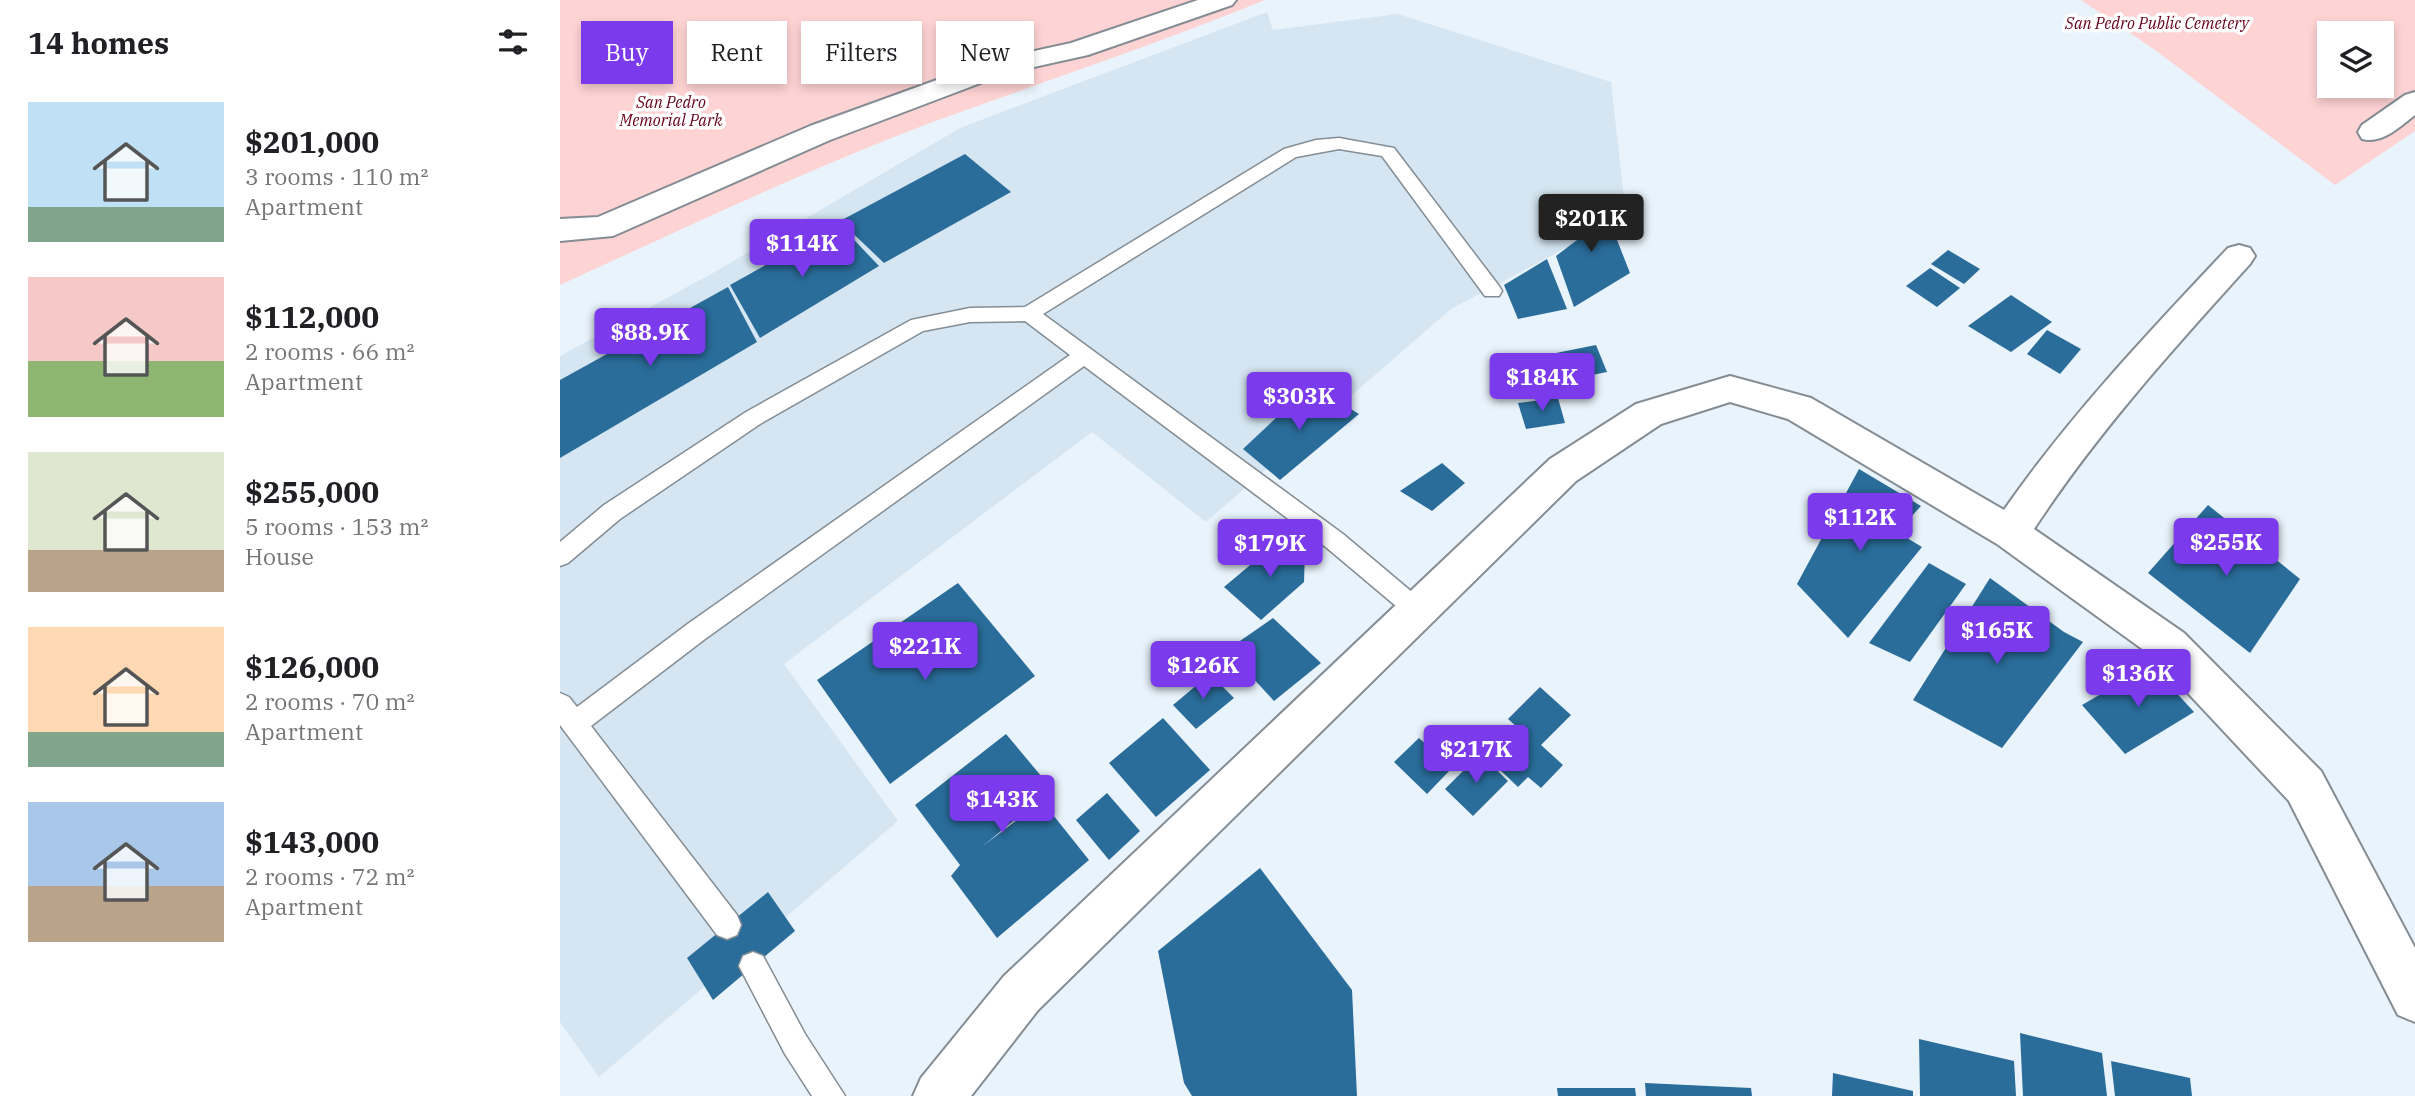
<!DOCTYPE html>
<html lang="en">
<head>
<meta charset="utf-8">
<style>
	:root { --surface:#fff; --page:#f6f6f6; --text:#202124; --muted:#757577; --accent:#7c3aed }
	body { margin:0; font-family:"IBM Plex Serif",serif; background:var(--page); color:var(--text); height:100vh; display:flex; flex-direction:column; font-size:26px; white-space:nowrap }
	* { box-sizing:border-box; margin:0 }
	p { font-size:23px; color:var(--muted) }
	.icon { flex:none; width:38px; height:38px; fill:none; stroke:currentColor; stroke-width:2; stroke-linecap:round; stroke-linejoin:round }
	.map { position:relative; flex:1; overflow:hidden }
	.panel { display:flex; flex-direction:column; background:var(--surface); width:560px }
	.panel>* { flex:none }
	.top-card { position:absolute; left:21px; top:21px; width:665px; height:63px; display:flex; gap:14px }
	.controls { position:absolute; left:1757px; top:21px; display:grid; gap:14px }
	.controls a { display:grid; place-items:center; width:77px; height:77px; border-radius:0px; background:var(--surface); box-shadow:0 4px 10px #0003; font-size:35px }
	.price { position:absolute; translate:-50% -60px; padding:0 16px; border-radius:7px; background:var(--accent); color:#fff; font-size:23px; line-height:46px; filter:drop-shadow(0 2px 4px #0008) }
	.price::after { content:''; position:absolute; left:50%; top:42px; width:21px; height:16px; margin-left:-10px; background:inherit; clip-path:polygon(0 0,100% 0,50% 100%) }
	.price.on { background:#222; color:#fff }
	ul { padding:0; list-style:none }
	li { display:flex; align-items:center; gap:21px; height:175px; padding:0 28px }
	li span { display:grid; place-items:center; flex:none; width:196px; height:140px; border-radius:0px; color:#555 }
	li>.icon { margin-inline-start:auto }
	span .icon { width:84px; height:84px; fill:#fffc; stroke-width:1 }
	li b { font-size:30px }
	h2 { display:flex; justify-content:space-between; align-items:center; height:84px; padding:0 28px; font-size:30px }
	.chip { padding:0 24px; border-radius:0px; background:var(--surface); box-shadow:0 4px 10px #0003; font-size:24px; line-height:63px }
	.chip.on { background:var(--accent); color:#fff }
	main { display:flex; flex:1; min-height:0 }
	.map>svg:first-child { display:block }
	.built { fill:#d5e6f2 }
	.green { fill:#fed3d4; fill-rule:evenodd }
	.building { fill:#2a6d9b }
	.lines { fill:none; stroke-linecap:round; stroke-linejoin:round }
	.lane-casing { stroke:#848d94; stroke-width:3 }
	.street-casing { stroke:#848d94; stroke-width:4 }
	.lane { fill:#fff; fill-rule:evenodd }
	.street { fill:#fff; fill-rule:evenodd }
	.labels { text-anchor:middle; dominant-baseline:central; stroke-width:7; stroke-linejoin:round; paint-order:stroke }
	.far-park-label { font-size:16px; font-style:italic; fill:#67031c; stroke:#fff }
</style>
</head>
<body>
<main>
<section class="panel">
<h2>14 homes<svg class="icon" aria-label="filters" viewBox="0 0 24 24"><path d="M4 7h16M4 17h16"/><circle cx="9" cy="7" r="2"/><circle cx="15" cy="17" r="2"/></svg></h2>
<ul>
<li><span style="background:linear-gradient(#bfe0f5 75%,#7fa58c 0)"><svg class="icon" aria-label="home" viewBox="0 0 24 24"><path d="M3 11l9-7 9 7M6 9v11h12V9"/></svg></span><div><b>$201,000</b><p>3 rooms · 110 m²</p><p>Apartment</p></div></li>
<li><span style="background:linear-gradient(#f6c9c9 60%,#8fb573 0)"><svg class="icon" aria-label="home" viewBox="0 0 24 24"><path d="M3 11l9-7 9 7M6 9v11h12V9"/></svg></span><div><b>$112,000</b><p>2 rooms · 66 m²</p><p>Apartment</p></div></li>
<li><span style="background:linear-gradient(#dfe7d0 70%,#b9a48a 0)"><svg class="icon" aria-label="home" viewBox="0 0 24 24"><path d="M3 11l9-7 9 7M6 9v11h12V9"/></svg></span><div><b>$255,000</b><p>5 rooms · 153 m²</p><p>House</p></div></li>
<li><span style="background:linear-gradient(#ffd9b3 75%,#7fa58c 0)"><svg class="icon" aria-label="home" viewBox="0 0 24 24"><path d="M3 11l9-7 9 7M6 9v11h12V9"/></svg></span><div><b>$126,000</b><p>2 rooms · 70 m²</p><p>Apartment</p></div></li>
<li><span style="background:linear-gradient(#a9c7e8 60%,#b9a48a 0)"><svg class="icon" aria-label="home" viewBox="0 0 24 24"><path d="M3 11l9-7 9 7M6 9v11h12V9"/></svg></span><div><b>$143,000</b><p>2 rooms · 72 m²</p><p>Apartment</p></div></li>
</ul>
</section>
<div class="map">
<svg width="1855" height="1096" viewBox="0 0 1855 1096">
	<rect width="100%" height="100%" fill="#e9f3fb"/>
	<polygon class="built" points="707,12 713,30 838,14 1051,82 1066,216 891,309 646,522 532,432 224,664 338,821 39,1077 0,1022 0,356 153,273 400,128"/>
	<g class="green">
		<path d="M0,0H705C595,45 482,82 370,123C244,171 122,229 0,285Z"/>
		<path d="M1521,0H1855V131L1775,185L1595,50ZM1769,33H1822V86H1769Z"/>
	</g>
	<g class="building">
		<polygon points="405,154 451,192 324,263 280,221"/>
		<polygon points="1023,198 1048,217 1070,273 1014,307 996,256 1021,237 1005,206"/>
		<polygon points="279,224 319,266 200,338 170,285"/>
		<polygon points="1388,250 1420,269 1404,284 1371,264"/>
		<polygon points="987,259 1007,309 958,319 944,285"/>
		<polygon points="1370,268 1400,288 1377,307 1346,286"/>
		<polygon points="168,287 197,342 0,458 0,380"/>
		<polygon points="1451,295 1492,322 1451,352 1408,326"/>
		<polygon points="1487,330 1521,349 1500,374 1467,354"/>
		<polygon points="1036,345 1047,372 997,382 986,355"/>
		<polygon points="751,385 799,414 720,480 683,449"/>
		<polygon points="998,398 1005,423 966,429 958,403"/>
		<polygon points="882,463 905,483 872,511 840,491"/>
		<polygon points="1299,469 1361,506 1337,532 1362,547 1288,638 1237,584"/>
		<polygon points="1648,505 1740,579 1690,653 1588,573"/>
		<polygon points="720,540 745,551 744,582 701,620 664,587"/>
		<polygon points="1369,563 1406,584 1350,662 1309,643"/>
		<polygon points="1430,578 1504,632 1523,642 1442,748 1353,700"/>
		<polygon points="398,583 475,676 330,784 257,680"/>
		<polygon points="713,618 761,663 714,701 667,650"/>
		<polygon points="1591,665 1634,712 1565,754 1522,705"/>
		<polygon points="650,674 674,698 636,729 613,705"/>
		<polygon points="980,687 1011,715 981,745 1003,765 981,788 968,777 958,787 937,767 967,736 948,719"/>
		<polygon points="603,718 650,770 596,817 549,763"/>
		<polygon points="446,734 492,789 424,845 482,801 529,860 437,938 391,876 400,865 355,805"/>
		<polygon points="859,738 892,768 867,794 834,762"/>
		<polygon points="920,754 948,781 913,816 885,789"/>
		<polygon points="547,793 580,831 549,860 516,820"/>
		<polygon points="700,868 792,990 797,1096 632,1096 624,1083 598,951"/>
		<polygon points="208,892 235,931 153,1000 127,958"/>
		<polygon points="1460,1033 1542,1053 1547,1096 1463,1096"/>
		<polygon points="1359,1039 1454,1061 1456,1096 1360,1096"/>
		<polygon points="1551,1061 1630,1078 1632,1096 1555,1096"/>
		<polygon points="1273,1073 1353,1091 1353,1096 1272,1096"/>
		<polygon points="1085,1083 1191,1088 1192,1096 1086,1096"/>
		<polygon points="997,1088 1075,1088 1076,1096 998,1096"/>
	</g>
	<g class="lines">
		<g class="lane-casing">
			<g id="lane">
				<polygon points="779,138 834,148 939,286 942,291 939,296 925,296 822,156 779,149 736,157 483,314 783,534 865,603 869,610 865,617 857,620 849,617 767,548 524,366 145,639 31,726 177,915 181,925 177,935 167,939 157,935 0,725 0,693 9,697 17,707 129,623 510,355 465,321 410,322 363,331 200,424 60,519 8,563 0,566 0,542 44,505 186,412 351,320 410,308 465,307 724,149 756,140"/>
				<polygon points="193,952 203,956 245,1034 285,1096 252,1096 225,1054 179,966 183,956"/>
			</g>
		</g>
		<g class="street-casing">
			<g id="street">
				<polygon points="638,0 676,0 672,5 528,55 447,73 270,140 53,236 0,241 0,219 38,217 250,126 429,61 511,43"/>
				<path d="M1855,92V115C1839,127 1823,144 1802,139L1798,132L1802,125L1845,95Z"/>
				<path d="M1679,245L1690,248L1695,256L1690,264C1613,349 1537,433 1474,529L1624,633L1761,771L1855,948V1022L1838,1015L1729,801L1596,659L1437,544L1228,419L1170,402L1101,424L1016,481L478,1010L411,1096H353L361,1078L444,976L990,459L1076,404L1170,376L1251,398L1444,510C1510,415 1589,332 1668,248Z"/>
			</g>
		</g>
		<use href="#lane" class="lane"/>
		<use href="#street" class="street"/>
	</g>
	<g class="labels">
		<g class="far-park-label">
			<text x="1597" y="23">San Pedro Public Cemetery</text>
			<text x="111" y="102">San Pedro<tspan x="111" dy="18">Memorial Park</tspan></text>
		</g>
	</g>
</svg>
<div class="controls">
<a><svg class="icon" aria-label="layers" viewBox="0 0 24 24"><path d="M12 4l9 5-9 5-9-5zM3 14l9 5 9-5"/></svg></a>
</div>
<b class="price on" style="left:1031px;top:254px">$201K</b>
<b class="price" style="left:242px;top:279px">$114K</b>
<b class="price" style="left:90px;top:368px">$88.9K</b>
<b class="price" style="left:982px;top:413px">$184K</b>
<b class="price" style="left:739px;top:432px">$303K</b>
<b class="price" style="left:1300px;top:553px">$112K</b>
<b class="price" style="left:1666px;top:578px">$255K</b>
<b class="price" style="left:710px;top:579px">$179K</b>
<b class="price" style="left:1437px;top:666px">$165K</b>
<b class="price" style="left:365px;top:682px">$221K</b>
<b class="price" style="left:643px;top:701px">$126K</b>
<b class="price" style="left:1578px;top:709px">$136K</b>
<b class="price" style="left:916px;top:785px">$217K</b>
<b class="price" style="left:442px;top:835px">$143K</b>
<div class="top-card">
<a class="chip on">Buy</a>
<a class="chip">Rent</a>
<a class="chip">Filters</a>
<a class="chip">New</a>
</div>
</div>
</main>
</body>
</html>
